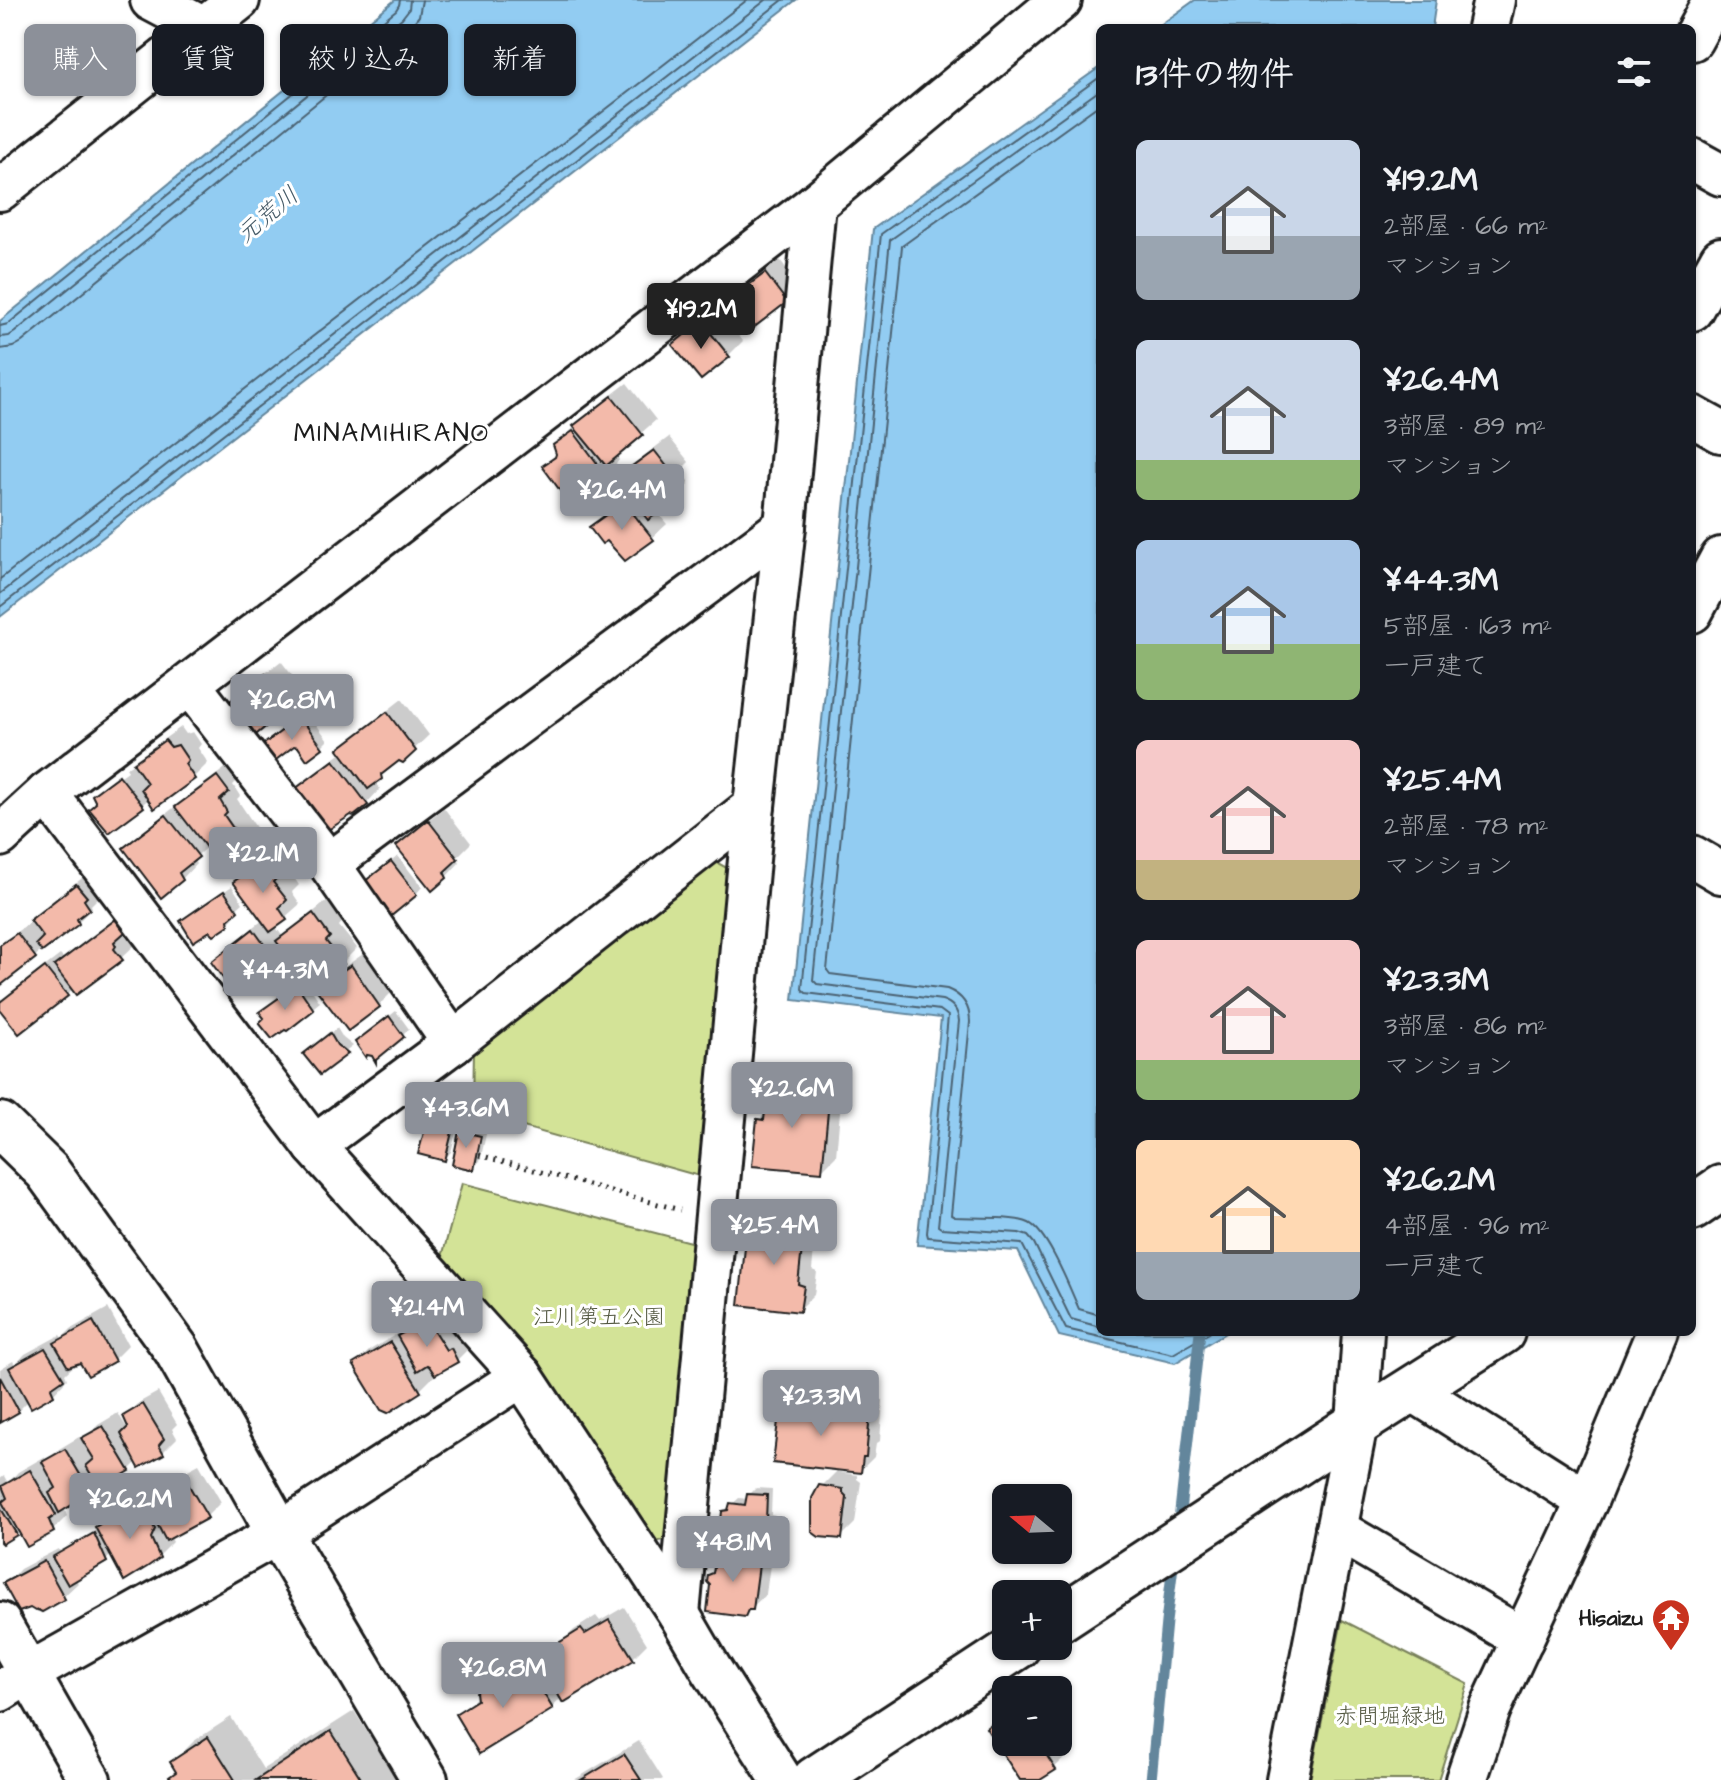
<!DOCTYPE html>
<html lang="ja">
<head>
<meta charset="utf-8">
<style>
	:root { --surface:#171b24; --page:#242831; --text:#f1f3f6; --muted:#9ea1a6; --accent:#8c9099 }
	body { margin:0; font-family:"Architects Daughter","Klee One",sans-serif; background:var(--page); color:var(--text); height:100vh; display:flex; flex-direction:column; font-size:30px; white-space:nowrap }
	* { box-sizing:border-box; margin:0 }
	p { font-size:26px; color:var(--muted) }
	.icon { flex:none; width:44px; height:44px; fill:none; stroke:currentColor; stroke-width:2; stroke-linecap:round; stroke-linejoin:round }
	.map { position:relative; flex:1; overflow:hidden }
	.drawer { position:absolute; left:1096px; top:24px; width:600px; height:1312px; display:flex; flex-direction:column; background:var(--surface); border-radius:12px; box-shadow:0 2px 6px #0004 }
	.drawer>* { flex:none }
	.hud { position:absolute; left:24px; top:24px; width:760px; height:72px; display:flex; gap:16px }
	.needle { width:52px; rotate:289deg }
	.fabs { position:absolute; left:992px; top:1484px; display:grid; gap:16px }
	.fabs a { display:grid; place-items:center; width:80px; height:80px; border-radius:12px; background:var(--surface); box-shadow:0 2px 6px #0004; font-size:40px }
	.price { position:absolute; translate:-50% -68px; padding:0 18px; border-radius:8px; background:var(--accent); color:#fff; font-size:26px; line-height:52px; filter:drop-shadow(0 2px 4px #0008) }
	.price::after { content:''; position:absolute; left:50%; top:48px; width:24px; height:18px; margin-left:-12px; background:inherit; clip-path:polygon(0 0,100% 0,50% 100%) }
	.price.current { background:#222; color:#fff }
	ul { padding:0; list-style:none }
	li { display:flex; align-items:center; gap:24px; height:200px; padding:0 40px }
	li span { display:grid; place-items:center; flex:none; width:224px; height:160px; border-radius:12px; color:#555 }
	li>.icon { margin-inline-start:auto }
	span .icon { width:96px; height:96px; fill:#fffc; stroke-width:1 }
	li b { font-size:34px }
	h2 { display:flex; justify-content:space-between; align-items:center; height:96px; padding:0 40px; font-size:34px }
	.tag { padding:0 28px; border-radius:12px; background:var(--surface); box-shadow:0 2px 6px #0004; font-size:28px; line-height:72px }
	.tag.current { background:var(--accent); color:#fff }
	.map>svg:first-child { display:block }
	.green { fill:#d3e397; stroke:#78805a; stroke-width:2 }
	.water { fill:#92ccf2; stroke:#63869c; stroke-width:2 }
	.shadow { fill:#0003 }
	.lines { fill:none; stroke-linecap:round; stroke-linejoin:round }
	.shore { stroke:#4b6272; stroke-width:2 }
	.stream { stroke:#63869c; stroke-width:11 }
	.building { fill:#f3baaa; stroke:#1c1c1c; stroke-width:2 }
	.minor-casing { stroke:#1c1c1c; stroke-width:46 }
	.tertiary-casing { stroke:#1c1c1c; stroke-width:50 }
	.path { stroke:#1c1c1c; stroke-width:5; stroke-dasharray:2 6; stroke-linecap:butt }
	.minor { stroke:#fff; stroke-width:40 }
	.tertiary { stroke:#fff; stroke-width:44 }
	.labels { text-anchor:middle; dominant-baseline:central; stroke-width:6; stroke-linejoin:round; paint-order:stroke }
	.park-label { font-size:22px; fill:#535841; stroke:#fff }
	.poi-label { font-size:22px; font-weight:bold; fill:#1c1c1c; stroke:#fff; text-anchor:end }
	.water-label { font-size:24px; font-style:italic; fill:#455a67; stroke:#fff }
	.quarter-label { font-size:26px; letter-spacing:2px; fill:#1c1c1c; stroke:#fff }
</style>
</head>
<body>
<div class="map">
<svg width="1721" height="1780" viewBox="0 0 1721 1780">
	<rect width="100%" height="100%" fill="#fff"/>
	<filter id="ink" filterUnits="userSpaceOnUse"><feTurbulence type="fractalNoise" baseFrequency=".0125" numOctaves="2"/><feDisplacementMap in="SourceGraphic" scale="16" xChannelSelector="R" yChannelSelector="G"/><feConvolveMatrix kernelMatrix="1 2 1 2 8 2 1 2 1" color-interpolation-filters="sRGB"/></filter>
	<g filter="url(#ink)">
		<g class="green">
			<polygon points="714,861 738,874 710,1179 473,1113 474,1048"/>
			<polygon points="462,1183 702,1245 674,1538 645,1544 442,1257"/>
			<polygon points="1342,1620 1468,1684 1438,1780 1310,1780"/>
		</g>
		<g class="water">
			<polygon points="395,0 796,0 0,617 0,321"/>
			<polygon points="1195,0 1436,0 1432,28 1156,28"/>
			<polygon points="1100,67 1100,1332 1227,1332 1175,1363 1059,1336 1018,1251 917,1245 941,1018 793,1000 873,229"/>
		</g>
		<g class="shadow">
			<polygon points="780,260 800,286 786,300 748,329 728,304 742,289"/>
			<polygon points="716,308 743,341 728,356 675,345"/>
			<polygon points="627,383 656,420 616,455 619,460 616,464 618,467 604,481 545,467 558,454 555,446 590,412"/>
			<polygon points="669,437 689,462 681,470 689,483 675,497 656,511 667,524 652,538 607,538 591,528 605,513 631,495 619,479 633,464"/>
			<polygon points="281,661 304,691 290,705 228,705 242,691"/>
			<polygon points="402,699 429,735 402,761 399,759 375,782 380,789 366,804 294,793 308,778 343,752 341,750 355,736"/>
			<polygon points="307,712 328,740 322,746 269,741"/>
			<polygon points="181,727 186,734 193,732 201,744 198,748 208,763 194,777 155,806 150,798 110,831 94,795 107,783 107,786 128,771 126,768 134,762 135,764 150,749"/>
			<polygon points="232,763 242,776 233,785 240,796 237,799 257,829 248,838 255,850 240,864 208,846 193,859 196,864 182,879 126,848 140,834 181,802 182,803 192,793"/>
			<polygon points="444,808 471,843 457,857 460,862 446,877 399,846 413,832"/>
			<polygon points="278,848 289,864 286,866 299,885 292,892 300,904 275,926 283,937 328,900 343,921 339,926 357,948 343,962 309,986 320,1002 287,1029 267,1018 269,1005 307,978 285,949 275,959 233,990 213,962 227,948 263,920 235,882 249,868"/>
			<polygon points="398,856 422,887 416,894 373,876"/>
			<polygon points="91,871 103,893 91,905 92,908 78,922 0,984 0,944 33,920 47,906"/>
			<polygon points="232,886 243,903 233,912 235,916 228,923 182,921 189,915"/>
			<polygon points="131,906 129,930 127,933 136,944 121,958 73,988 67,995 0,1006 0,1004 13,991 60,955 64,959"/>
			<polygon points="366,952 393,991 379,1005 348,1028 319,989 333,975"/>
			<polygon points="396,1011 409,1029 402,1036 365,1035"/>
			<polygon points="337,1028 343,1038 353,1046 320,1072 312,1048"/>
			<polygon points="785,1072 843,1078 836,1156 822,1170 759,1120 767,1112 770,1086"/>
			<polygon points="434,1120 458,1125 451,1152 444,1159 427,1126"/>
			<polygon points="468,1126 487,1130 480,1161 473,1168 461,1132"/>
			<polygon points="787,1204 818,1207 812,1270 817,1272 814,1295 799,1310 748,1239 770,1216 774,1217"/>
			<polygon points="442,1307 471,1346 457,1360 433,1374 434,1376 420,1390 388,1410 355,1364 370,1350 405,1329 406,1330 414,1322"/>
			<polygon points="108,1308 128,1345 114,1359 78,1362 65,1374 67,1379 53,1394 29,1400 18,1411 0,1421 0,1369 13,1361 15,1365 25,1354 60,1335 62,1338 71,1329"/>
			<polygon points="796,1391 883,1400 880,1441 876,1444 874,1457 860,1471 782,1405"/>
			<polygon points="158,1392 177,1424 172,1429 177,1438 163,1452 138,1461 117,1482 98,1483 90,1492 64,1508 67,1516 53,1530 20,1530 16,1534 0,1539 0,1479 4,1476 8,1483 18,1472 44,1457 47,1461 59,1449 79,1437 82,1441 98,1425 118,1413 128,1430 131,1427 125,1417 140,1402"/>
			<polygon points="199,1464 221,1502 207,1516 170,1536 173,1542 159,1556 111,1555 106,1560 76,1580 78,1583 63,1597 6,1584 20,1569 58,1549 60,1551 99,1529 98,1527 112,1513 154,1489 155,1491 160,1485"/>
			<polygon points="838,1470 838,1472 857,1475 857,1479 861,1482 855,1523 841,1537 821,1487"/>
			<polygon points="756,1488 772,1489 771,1515 775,1516 775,1526 768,1533 724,1512 739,1498 748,1499 749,1495"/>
			<polygon points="733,1538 773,1543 766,1594 744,1615 713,1584 709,1575 716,1569 719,1552"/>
			<polygon points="624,1607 647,1644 632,1659 562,1697 552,1708 458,1715 478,1696 478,1693 493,1679 514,1666 518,1669 542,1655 545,1659 574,1630 596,1616 600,1621"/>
			<polygon points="354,1711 397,1780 173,1780 178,1771 173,1762 194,1741 231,1717 263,1769"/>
			<polygon points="1006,1711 1006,1742 1058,1742 1058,1737 1069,1754 1054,1768 1037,1780 1022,1780 988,1728"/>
			<polygon points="639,1741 663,1779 661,1780 574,1780"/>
		</g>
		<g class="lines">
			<g class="shore">
				<polyline points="1100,77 881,234 802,989 806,993 940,1010 948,1016 927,1233 928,1237 1022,1244 1066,1329 1173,1354 1211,1332"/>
				<path d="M1100,90L890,240L813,980L817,984L942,1000C952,1003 958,1010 959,1021L938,1226L941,1228L1019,1233L1028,1236L1034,1243L1071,1319L1100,1327"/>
				<path d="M1100,104L902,246L827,970L830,974L947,989C962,995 970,1005 970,1022L951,1215L955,1217C973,1218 1014,1216 1029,1223C1048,1232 1070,1289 1079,1309L1100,1315"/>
				<polyline points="0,326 8,324 396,10 399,5 400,0"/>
				<polyline points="0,337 9,336 15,332 402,18 409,9 410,0"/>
				<polyline points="0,349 13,347 22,342 410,27 419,16 422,0"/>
				<polyline points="0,579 747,0"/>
				<polyline points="0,594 766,0"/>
				<polyline points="0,607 783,0"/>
			</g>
			<g class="stream">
				<polyline points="1178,1529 1200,1332"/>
				<polyline points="1151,1780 1166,1622 1174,1558"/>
			</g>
		</g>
		<g class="building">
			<polygon points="765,273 787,302 748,332 725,303"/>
			<polygon points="701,321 730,357 701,380 672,345"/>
			<polygon points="612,396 643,435 606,466 573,426"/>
			<polygon points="573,431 606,475 603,479 605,483 573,508 542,466 555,457 556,454 553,445"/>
			<polygon points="654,450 676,478 668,485 676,499 648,520 616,478"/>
			<polygon points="624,502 654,540 625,561 607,541 602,544 589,527"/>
			<polygon points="265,674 291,706 252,738 225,705"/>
			<polygon points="387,712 416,751 403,763 399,761 381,775 382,779 368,789 338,749"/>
			<polygon points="300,717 323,748 307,760 298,747 294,746 272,763 260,747"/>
			<polygon points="165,740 171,747 178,745 188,760 185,764 195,779 154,809 141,789 147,783 133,763"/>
			<polygon points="334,760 368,805 354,816 351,815 325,832 291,792"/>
			<polygon points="119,775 144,807 109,833 89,809 96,803 92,795"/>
			<polygon points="217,776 229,792 220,800 227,812 224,815 244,844 235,854 242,865 228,876 175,807"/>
			<polygon points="166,815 199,857 179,873 183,880 161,898 123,848"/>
			<polygon points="428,820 458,859 444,872 447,878 432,891 396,846"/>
			<polygon points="263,861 276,879 273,882 287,900 279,908 287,920 270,932 233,882"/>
			<polygon points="391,861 417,895 390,917 364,882"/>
			<polygon points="76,884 87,897 84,900 90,909 77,919 79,924 42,952 36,944 43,937 30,920"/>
			<polygon points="224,891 238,911 228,920 229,925 214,935 210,931 193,942 180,921"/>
			<polygon points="313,913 330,937 326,941 344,964 311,987 276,941"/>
			<polygon points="116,919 125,932 114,942 116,946 114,949 123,960 76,995 54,966"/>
			<polygon points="253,929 276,961 233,992 211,962"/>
			<polygon points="17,933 36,958 0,986 0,945"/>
			<polygon points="351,965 380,1007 348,1031 316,989"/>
			<polygon points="45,967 68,996 19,1034 0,1010 0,1002"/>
			<polygon points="297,985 314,1010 287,1031 285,1030 272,1039 259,1023 264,1018 259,1012"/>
			<polygon points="389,1016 404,1037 376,1060 376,1063 372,1056 367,1055 366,1058 355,1042"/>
			<polygon points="330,1033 337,1045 348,1054 320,1075 303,1054"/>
			<polygon points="768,1085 830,1091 822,1172 752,1166 757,1119 764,1120"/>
			<polygon points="426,1125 452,1132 445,1161 418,1154"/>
			<polygon points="459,1131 481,1136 474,1170 452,1165"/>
			<polygon points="770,1217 805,1221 798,1284 804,1286 800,1312 739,1305 746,1238 753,1238 754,1230 768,1231"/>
			<polygon points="427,1320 446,1350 451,1348 458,1362 435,1375 429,1366 427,1365 417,1371 397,1336"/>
			<polygon points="93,1321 115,1361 88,1376 80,1363 68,1367 54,1343"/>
			<polygon points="390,1342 421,1392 388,1413 381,1410 353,1364"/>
			<polygon points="45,1348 64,1379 51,1388 54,1395 31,1408 9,1368"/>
			<polygon points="0,1377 19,1412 0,1423"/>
			<polygon points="143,1404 164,1439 159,1445 164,1454 139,1468 121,1434 128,1427 123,1416"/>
			<polygon points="780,1404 870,1414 866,1457 863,1457 861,1473 773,1463"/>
			<polygon points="103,1426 130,1471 118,1478 118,1484 102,1493 86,1466 94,1459 81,1438"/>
			<polygon points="65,1449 91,1493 59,1513 49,1493 56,1488 42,1462"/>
			<polygon points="30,1470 56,1515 49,1520 54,1532 27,1547 2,1502 7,1498 2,1486"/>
			<polygon points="184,1477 208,1518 166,1541 144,1499"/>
			<polygon points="819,1485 843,1489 843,1493 847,1497 842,1539 819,1537 812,1532 812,1498"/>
			<polygon points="747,1494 767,1495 766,1521 770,1522 769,1535 720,1531 722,1511 728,1510 730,1503 745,1505"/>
			<polygon points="139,1502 155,1529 151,1538 160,1558 147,1567 124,1581 95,1527"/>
			<polygon points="0,1507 17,1535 2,1544 0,1542"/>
			<polygon points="94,1533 107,1562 68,1585 52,1557"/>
			<polygon points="717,1551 760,1557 753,1610 748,1610 745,1617 707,1612 710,1585 707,1582 708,1575 713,1573"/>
			<polygon points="44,1561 65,1599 42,1612 38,1610 35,1611 30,1608 19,1612 3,1583"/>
			<polygon points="609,1620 634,1660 563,1703 539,1662 559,1649 557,1644 581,1629 585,1634"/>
			<polygon points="528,1667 553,1709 479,1754 455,1714 477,1700 476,1692 499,1679 503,1682"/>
			<polygon points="1006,1713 1006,1742 1038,1742 1056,1770 1040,1780 1020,1780 986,1728"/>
			<polygon points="331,1731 362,1780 256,1780"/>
			<polygon points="208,1737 235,1780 171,1780 169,1777 176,1772 170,1762"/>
			<polygon points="624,1754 641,1780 581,1780"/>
		</g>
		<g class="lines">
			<g class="minor-casing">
				<g id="minor">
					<polyline points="151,0 204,28"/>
					<polyline points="1488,28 1494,0"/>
					<polyline points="1692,40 1714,0"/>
					<polyline points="1692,159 1721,175"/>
					<polyline points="0,190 239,0"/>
					<polyline points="1692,310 1721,258"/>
					<polyline points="1692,416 1721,432"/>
					<polyline points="1692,612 1721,558"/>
					<polyline points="190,685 329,864 453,1043"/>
					<polyline points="47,793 314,1146 522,1376 679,1614 711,1669 782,1780"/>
					<polyline points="0,836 47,793 815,204 1061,0"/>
					<polyline points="1692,856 1721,873"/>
					<polyline points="329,864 785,526"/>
					<polyline points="314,1146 453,1043 754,806"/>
					<polyline points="1412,1390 1587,1501"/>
					<polyline points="1336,1529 1523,1639"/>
					<polyline points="679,1614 754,806 785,526 815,204"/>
					<polyline points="0,1623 90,1780"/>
					<polyline points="0,1691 29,1673 279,1533 522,1376"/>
					<polyline points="1287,1780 1357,1424 1363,1332"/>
					<polyline points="1466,1780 1490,1709 1587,1501 1657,1332"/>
				</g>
			</g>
			<g class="tertiary-casing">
				<g id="tertiary">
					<polyline points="0,1125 47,1171 176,1349 279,1533 425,1780"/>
					<polyline points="1692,1208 1721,1188"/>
					<polyline points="1058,1620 1357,1424 1502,1332"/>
					<polyline points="814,1780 1018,1646"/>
				</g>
			</g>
			<polyline class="path" points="479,1155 680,1210"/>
			<use href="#minor" class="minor"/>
			<use href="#tertiary" class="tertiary"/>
		</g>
	</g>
	<defs>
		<g id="temple-pin" transform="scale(2)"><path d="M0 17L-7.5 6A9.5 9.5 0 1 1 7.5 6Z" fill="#c8321e" stroke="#fff"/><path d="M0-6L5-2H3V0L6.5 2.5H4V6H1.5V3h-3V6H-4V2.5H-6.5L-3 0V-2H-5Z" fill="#fff"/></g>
	</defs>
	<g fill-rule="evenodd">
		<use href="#temple-pin" x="1671" y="1618"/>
	</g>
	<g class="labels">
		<g class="park-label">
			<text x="599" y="1317">江川第五公園</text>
			<text x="1390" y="1716">赤間堀緑地</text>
		</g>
		<g class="poi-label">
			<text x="1643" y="1618">Hisaizu</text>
		</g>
		<g class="water-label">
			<text transform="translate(268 215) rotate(-40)">元荒川</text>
		</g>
		<g class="quarter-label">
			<text x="392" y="433">MINAMIHIRANO</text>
		</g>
	</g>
</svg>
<div class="fabs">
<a><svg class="needle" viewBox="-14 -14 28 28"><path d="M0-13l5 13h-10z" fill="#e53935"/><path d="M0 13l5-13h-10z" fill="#9ea1a6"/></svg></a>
<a>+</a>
<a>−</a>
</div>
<b class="price current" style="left:701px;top:351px">¥19.2M</b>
<b class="price" style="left:622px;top:532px">¥26.4M</b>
<b class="price" style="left:292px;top:742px">¥26.8M</b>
<b class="price" style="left:263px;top:895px">¥22.1M</b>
<b class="price" style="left:285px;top:1012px">¥44.3M</b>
<b class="price" style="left:792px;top:1130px">¥22.6M</b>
<b class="price" style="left:466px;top:1150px">¥43.6M</b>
<b class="price" style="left:774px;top:1267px">¥25.4M</b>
<b class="price" style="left:427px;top:1349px">¥21.4M</b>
<b class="price" style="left:821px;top:1438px">¥23.3M</b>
<b class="price" style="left:130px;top:1541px">¥26.2M</b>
<b class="price" style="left:733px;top:1584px">¥48.1M</b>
<b class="price" style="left:503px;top:1710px">¥26.8M</b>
<div class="hud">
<a class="tag current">購入</a>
<a class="tag">賃貸</a>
<a class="tag">絞り込み</a>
<a class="tag">新着</a>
</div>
<section class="drawer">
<h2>13件の物件<svg class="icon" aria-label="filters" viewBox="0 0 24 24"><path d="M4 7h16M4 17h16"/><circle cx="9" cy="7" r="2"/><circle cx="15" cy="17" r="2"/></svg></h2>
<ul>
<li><span style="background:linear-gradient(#c9d6e8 60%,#9aa5b1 0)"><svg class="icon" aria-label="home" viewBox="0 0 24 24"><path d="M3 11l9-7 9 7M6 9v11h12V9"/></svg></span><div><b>¥19.2M</b><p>2部屋 · 66 m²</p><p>マンション</p></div></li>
<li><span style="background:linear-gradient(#c9d6e8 75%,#8fb573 0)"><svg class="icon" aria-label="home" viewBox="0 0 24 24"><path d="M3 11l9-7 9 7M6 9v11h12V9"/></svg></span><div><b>¥26.4M</b><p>3部屋 · 89 m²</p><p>マンション</p></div></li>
<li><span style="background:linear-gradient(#a9c7e8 65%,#8fb573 0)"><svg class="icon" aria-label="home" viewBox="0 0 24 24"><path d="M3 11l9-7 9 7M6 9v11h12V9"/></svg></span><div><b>¥44.3M</b><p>5部屋 · 163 m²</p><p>一戸建て</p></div></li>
<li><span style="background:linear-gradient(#f6c9c9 75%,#c2b280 0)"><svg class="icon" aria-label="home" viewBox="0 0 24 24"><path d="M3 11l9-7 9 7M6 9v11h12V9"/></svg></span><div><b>¥25.4M</b><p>2部屋 · 78 m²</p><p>マンション</p></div></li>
<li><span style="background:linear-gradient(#f6c9c9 75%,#8fb573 0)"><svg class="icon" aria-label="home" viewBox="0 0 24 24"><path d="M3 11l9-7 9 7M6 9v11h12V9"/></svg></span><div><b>¥23.3M</b><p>3部屋 · 86 m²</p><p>マンション</p></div></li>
<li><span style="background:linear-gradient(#ffd9b3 70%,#9aa5b1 0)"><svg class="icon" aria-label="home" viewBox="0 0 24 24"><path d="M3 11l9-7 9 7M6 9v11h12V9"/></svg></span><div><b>¥26.2M</b><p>4部屋 · 96 m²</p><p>一戸建て</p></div></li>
</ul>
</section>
</div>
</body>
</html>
